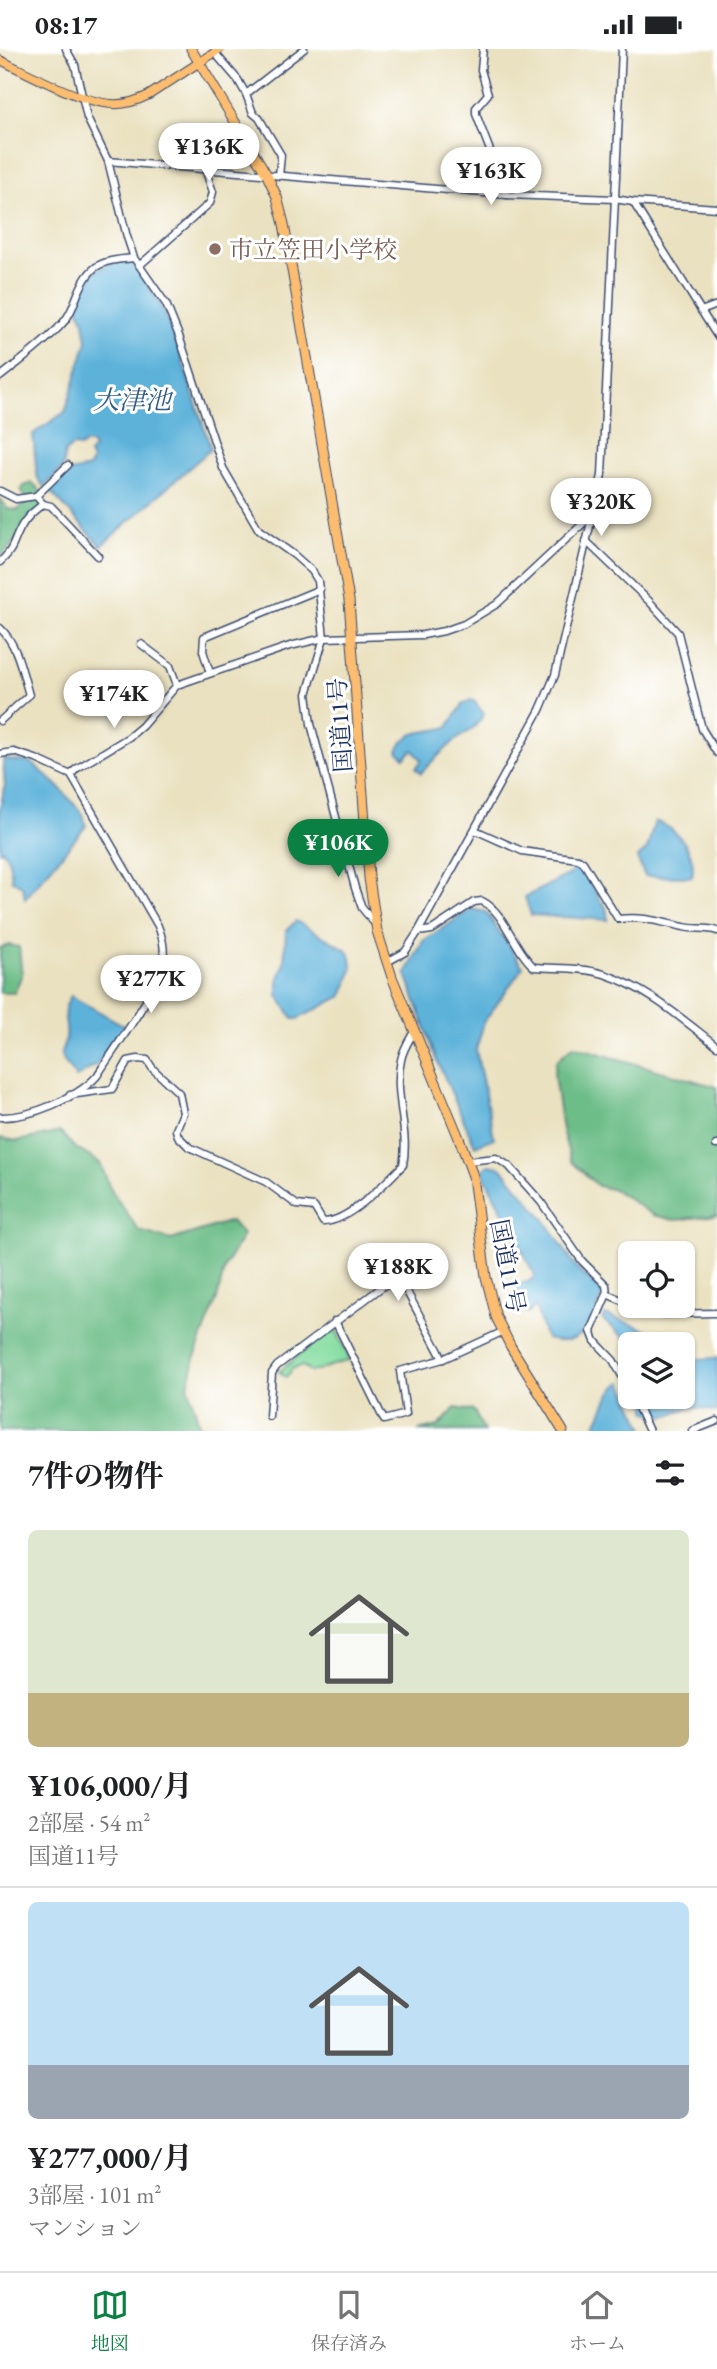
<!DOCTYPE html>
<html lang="ja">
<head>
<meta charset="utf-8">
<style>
	:root { --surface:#fff; --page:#f2f2f2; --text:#202124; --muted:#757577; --line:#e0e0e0; --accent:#0b8043 }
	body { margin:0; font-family:"EB Garamond","Noto Serif JP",serif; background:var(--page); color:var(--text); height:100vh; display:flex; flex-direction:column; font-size:26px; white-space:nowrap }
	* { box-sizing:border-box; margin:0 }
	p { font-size:23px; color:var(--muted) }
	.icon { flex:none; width:38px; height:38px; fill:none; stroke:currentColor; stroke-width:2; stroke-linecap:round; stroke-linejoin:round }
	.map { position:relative; height:1382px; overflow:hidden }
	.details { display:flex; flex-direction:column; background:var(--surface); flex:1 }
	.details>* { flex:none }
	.fabs { position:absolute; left:618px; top:1192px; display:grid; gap:14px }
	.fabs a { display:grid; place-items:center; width:77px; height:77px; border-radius:10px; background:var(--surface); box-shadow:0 2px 5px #0004; font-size:35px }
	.price { position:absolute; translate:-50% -60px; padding:0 16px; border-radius:24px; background:#fff; color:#222; font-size:23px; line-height:46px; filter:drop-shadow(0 2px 4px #0008) }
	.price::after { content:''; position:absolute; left:50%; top:42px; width:21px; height:16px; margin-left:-10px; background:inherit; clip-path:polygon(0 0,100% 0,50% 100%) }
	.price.on { background:var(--accent); color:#fff }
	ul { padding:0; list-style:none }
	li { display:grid; align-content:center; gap:14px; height:371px; padding:0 28px }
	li+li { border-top:2px solid var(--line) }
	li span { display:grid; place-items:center; height:217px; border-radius:10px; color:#555 }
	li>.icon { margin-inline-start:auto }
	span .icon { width:126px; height:126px; fill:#fffc; stroke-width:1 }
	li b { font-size:30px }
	h2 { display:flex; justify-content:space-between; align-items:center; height:84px; padding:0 28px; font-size:30px }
	.status { display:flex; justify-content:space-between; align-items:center; height:49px; padding:0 35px; background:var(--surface); direction:ltr }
	.status svg { height:19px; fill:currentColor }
	.tabs { display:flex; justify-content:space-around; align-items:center; height:98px; border-top:2px solid var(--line); background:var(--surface); font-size:19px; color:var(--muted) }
	.tabs a { display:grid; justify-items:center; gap:4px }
	.tabs .on { color:var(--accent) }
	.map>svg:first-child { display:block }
	.green { fill:#87dea2; stroke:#518680; stroke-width:2 }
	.forest { fill:#6dbd88; stroke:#447673; stroke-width:2 }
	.water { fill:#5db2da; stroke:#3c709c; stroke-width:2 }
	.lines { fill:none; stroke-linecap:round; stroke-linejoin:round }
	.minor-casing { stroke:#3a4a6d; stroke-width:9 }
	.major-casing { stroke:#3a4a6d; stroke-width:10 }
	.highway-casing { stroke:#3a4a6d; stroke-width:11 }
	.minor { stroke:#fff; stroke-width:6 }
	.major { stroke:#fcbd6f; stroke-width:8 }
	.highway { stroke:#fcbd6f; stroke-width:9 }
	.education-dot { fill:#8d6e63; stroke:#fff; stroke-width:2.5 }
	.labels { text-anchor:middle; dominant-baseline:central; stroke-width:6; stroke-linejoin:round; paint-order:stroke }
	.education-label { font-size:24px; fill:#785e54; stroke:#fff; text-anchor:start }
	.street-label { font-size:24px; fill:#1b2f5e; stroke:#fff }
	.water-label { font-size:26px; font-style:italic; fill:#325d89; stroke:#fff }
</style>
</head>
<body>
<div class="status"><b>08:17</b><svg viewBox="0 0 49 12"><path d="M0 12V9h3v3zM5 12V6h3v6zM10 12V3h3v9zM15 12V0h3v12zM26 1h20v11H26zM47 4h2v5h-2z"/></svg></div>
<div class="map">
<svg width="717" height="1382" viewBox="0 0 717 1382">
	<rect width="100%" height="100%" fill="#fff"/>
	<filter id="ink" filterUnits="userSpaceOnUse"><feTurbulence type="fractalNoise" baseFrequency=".0143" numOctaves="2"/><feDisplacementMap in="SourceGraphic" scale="14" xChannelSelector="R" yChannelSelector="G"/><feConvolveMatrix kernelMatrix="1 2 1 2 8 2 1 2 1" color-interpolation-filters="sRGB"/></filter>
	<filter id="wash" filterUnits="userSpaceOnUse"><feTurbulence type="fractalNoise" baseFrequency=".00686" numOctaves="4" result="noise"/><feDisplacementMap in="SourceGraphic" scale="28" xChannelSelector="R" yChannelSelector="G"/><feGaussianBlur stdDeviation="1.57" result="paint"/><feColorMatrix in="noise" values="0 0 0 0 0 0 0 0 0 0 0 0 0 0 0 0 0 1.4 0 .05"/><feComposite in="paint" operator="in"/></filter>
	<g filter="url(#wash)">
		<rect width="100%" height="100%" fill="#eae1c0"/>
		<polygon class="green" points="332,1279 336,1281 350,1311 311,1323 302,1317 293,1319 286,1328 279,1323"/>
		<g class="forest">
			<path d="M31,434C40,438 44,448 45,458C25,472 17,494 0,508V450L8,460L18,461L28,452L21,442L24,437Z"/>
			<polygon points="9,896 19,898 22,926 14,944 0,944 0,899"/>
			<polygon points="573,997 717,1038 717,1166 674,1171 653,1166 615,1141 598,1137 571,1112 562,1081 554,1026 556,1012"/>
			<polygon points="60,1083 74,1098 100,1114 111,1141 139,1182 171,1191 231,1172 243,1186 225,1217 217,1250 198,1299 188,1336 201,1382 0,1382 0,1089 18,1092"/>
			<polygon points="455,1359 474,1362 484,1382 418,1382 439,1377"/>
		</g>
		<g class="water">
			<path d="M131,211L160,255L174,287L211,400L101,497L50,442L70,423L89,419L92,411L89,405L94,400L93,396L86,394L80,398L73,397L65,403L63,418L44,438L37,428L33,385L65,363L87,292L84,272L78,259C86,224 95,216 131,211Z"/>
			<path d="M471,651L475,653L484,665C476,681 463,684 450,696C440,705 430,714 421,724L416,719L422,711L413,701L404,709L398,702C406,678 428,685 448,678L463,655Z"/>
			<polygon points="3,710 32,714 58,737 83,765 86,777 25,850 23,838 12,831 9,812 3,801 0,802 0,759 5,736"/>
			<path d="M655,772C678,780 697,803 692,828L645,827L637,809L647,800Z"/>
			<polygon points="577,816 581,817 600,851 606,858 608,871 531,866 525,848 570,825"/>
			<polygon points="472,860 486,863 523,918 484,973 476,1001 494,1089 475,1097 436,1009 406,925 423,892"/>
			<path d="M296,872L347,901C358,916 348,933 342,947L298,970H293L278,946V932L284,915L286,882Z"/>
			<path d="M71,947L125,977L97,1015L76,1029C72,1022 63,1013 61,1006C60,1000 65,996 66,990C69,972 58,967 71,947Z"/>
			<path d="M488,1116L501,1118L546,1172L577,1220L602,1242C600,1261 586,1292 563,1292C558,1293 551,1291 546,1290L535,1257L529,1264L521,1259L517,1236L530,1232L535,1227L482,1122Z"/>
			<polygon points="605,1266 676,1291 673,1295 632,1295 602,1270"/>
			<path d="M683,1302L695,1310L717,1309V1363C709,1361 697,1357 689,1359C670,1362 669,1374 646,1362V1348H682Z"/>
			<path d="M622,1333L645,1382H592C603,1367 606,1342 622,1333Z"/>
		</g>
	</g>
	<g filter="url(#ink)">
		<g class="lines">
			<g class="minor-casing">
				<g id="minor">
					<polyline points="66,0 75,16 87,69 108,112 127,188 134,209 166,255 179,287 223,419 259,481 294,506 312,522 318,532 324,589 307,645 311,675 355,839 362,859 375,875"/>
					<polyline points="483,0 481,21 488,45 476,59 476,65 507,146"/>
					<polyline points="215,4 238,31 246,45 253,64 259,69 281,106 279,127"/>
					<polyline points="246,45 304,0"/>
					<polyline points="108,112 507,146 615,150 633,153 717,159"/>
					<polyline points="633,153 717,287"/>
					<polyline points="140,216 210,154 213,143 205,120"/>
					<polyline points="701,262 717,256"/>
					<path d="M0,328C21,311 44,295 62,275C69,268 72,260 75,252C89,216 97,212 134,209"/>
					<polyline points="0,442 16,450 36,447 68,416"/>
					<polyline points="36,447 43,455 51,457 98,507"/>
					<polyline points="586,492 649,552 678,584 702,680 717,704"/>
					<path d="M0,513C14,500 12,496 20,480C25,469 34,462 43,455"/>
					<path d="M0,579C18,596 22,623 29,646L0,672"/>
					<polyline points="141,595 170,617 177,636"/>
					<polyline points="210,624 203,602 204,588 320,540"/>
					<path d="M0,705L14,703L36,710L71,726L158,877C163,890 165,900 163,914C159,940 113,1001 97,1027C77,1049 30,1069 0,1068"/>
					<polyline points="71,726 76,720 129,688 142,677 177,636 290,597 324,589 423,586 444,582 464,575 497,555 590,468"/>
					<path d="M475,781L522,802L578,810L583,813L618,870C644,867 659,873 684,878C695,881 706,878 717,882"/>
					<path d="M418,883L432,881L474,853L482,852C505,863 514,901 534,918C556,920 583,918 604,925C647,939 682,970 717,997"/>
					<polyline points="387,913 405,903 418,883 540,661 555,626 602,426 622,0"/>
					<path d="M70,1046L112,1040L128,1012L138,1010L147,1011L153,1020L179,1044L183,1064L176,1081L178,1087L189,1098L266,1133L297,1156L314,1158L323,1173C349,1173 385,1134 403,1116C410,1081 393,1045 401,1011C403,1000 409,991 415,981"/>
					<polyline points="716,1096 717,1096"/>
					<polyline points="468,1112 496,1109 509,1117 541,1153 582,1212 606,1236 607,1245 591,1282 595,1292 613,1311 630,1341"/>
					<polyline points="607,1245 630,1255"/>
					<polyline points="634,1256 663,1265 717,1264"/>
					<polyline points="335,1272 384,1371 406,1365 400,1322 443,1310 502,1283"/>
					<polyline points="633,1348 649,1382"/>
					<polyline points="269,1367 272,1324 277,1317 398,1226 443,1310"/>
					<polyline points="692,1382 717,1372"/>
				</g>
			</g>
			<g class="major-casing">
				<path id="major" d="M0,11C30,25 80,53 112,55C125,56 137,52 149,46L220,0"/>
			</g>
			<g class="highway-casing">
				<polyline id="highway" points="191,0 267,126 277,148 284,175 349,551 369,829 377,882 392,928 459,1089 473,1127 486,1228 496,1268 511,1298 563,1382"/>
			</g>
			<use href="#minor" class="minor"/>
			<use href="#major" class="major"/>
			<use href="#highway" class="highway"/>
		</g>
	</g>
	<circle class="education-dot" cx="215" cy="200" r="7"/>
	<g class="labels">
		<g class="education-label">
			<text x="229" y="200">市立笠田小学校</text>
		</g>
		<g class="street-label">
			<text transform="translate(340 676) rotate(-94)">国道11号</text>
			<text transform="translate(508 1217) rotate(79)">国道11号</text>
		</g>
		<g class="water-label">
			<text x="132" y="351">大津池</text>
		</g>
	</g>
</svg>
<div class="fabs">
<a><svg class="icon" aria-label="locate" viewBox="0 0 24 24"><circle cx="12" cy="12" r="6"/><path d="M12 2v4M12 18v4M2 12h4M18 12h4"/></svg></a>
<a><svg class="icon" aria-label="layers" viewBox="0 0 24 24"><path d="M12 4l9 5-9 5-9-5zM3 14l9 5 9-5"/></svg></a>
</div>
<b class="price" style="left:209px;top:134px">¥136K</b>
<b class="price" style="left:491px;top:158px">¥163K</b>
<b class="price" style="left:601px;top:489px">¥320K</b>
<b class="price" style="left:114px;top:681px">¥174K</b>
<b class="price on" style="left:338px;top:830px">¥106K</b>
<b class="price" style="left:151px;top:966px">¥277K</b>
<b class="price" style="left:398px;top:1254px">¥188K</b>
</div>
<section class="details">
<h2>7件の物件<svg class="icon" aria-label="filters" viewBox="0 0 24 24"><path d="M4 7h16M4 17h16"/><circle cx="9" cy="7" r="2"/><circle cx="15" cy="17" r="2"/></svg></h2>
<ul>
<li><span style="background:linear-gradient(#dfe7d0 75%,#c2b280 0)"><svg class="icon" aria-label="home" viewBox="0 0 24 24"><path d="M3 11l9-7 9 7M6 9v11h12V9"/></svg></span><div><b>¥106,000/月</b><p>2部屋 · 54 m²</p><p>国道11号</p></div></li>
<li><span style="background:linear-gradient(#bfe0f5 75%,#9aa5b1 0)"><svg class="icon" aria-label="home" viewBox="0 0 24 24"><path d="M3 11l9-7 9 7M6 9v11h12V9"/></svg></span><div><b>¥277,000/月</b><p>3部屋 · 101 m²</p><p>マンション</p></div></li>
</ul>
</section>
<nav class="tabs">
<a class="on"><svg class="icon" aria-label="map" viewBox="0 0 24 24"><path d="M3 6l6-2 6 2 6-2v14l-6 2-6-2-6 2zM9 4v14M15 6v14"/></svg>地図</a>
<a><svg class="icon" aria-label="saved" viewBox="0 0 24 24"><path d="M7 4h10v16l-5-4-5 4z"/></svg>保存済み</a>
<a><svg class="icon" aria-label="home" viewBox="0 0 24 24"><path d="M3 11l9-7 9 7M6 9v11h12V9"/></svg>ホーム</a>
</nav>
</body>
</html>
